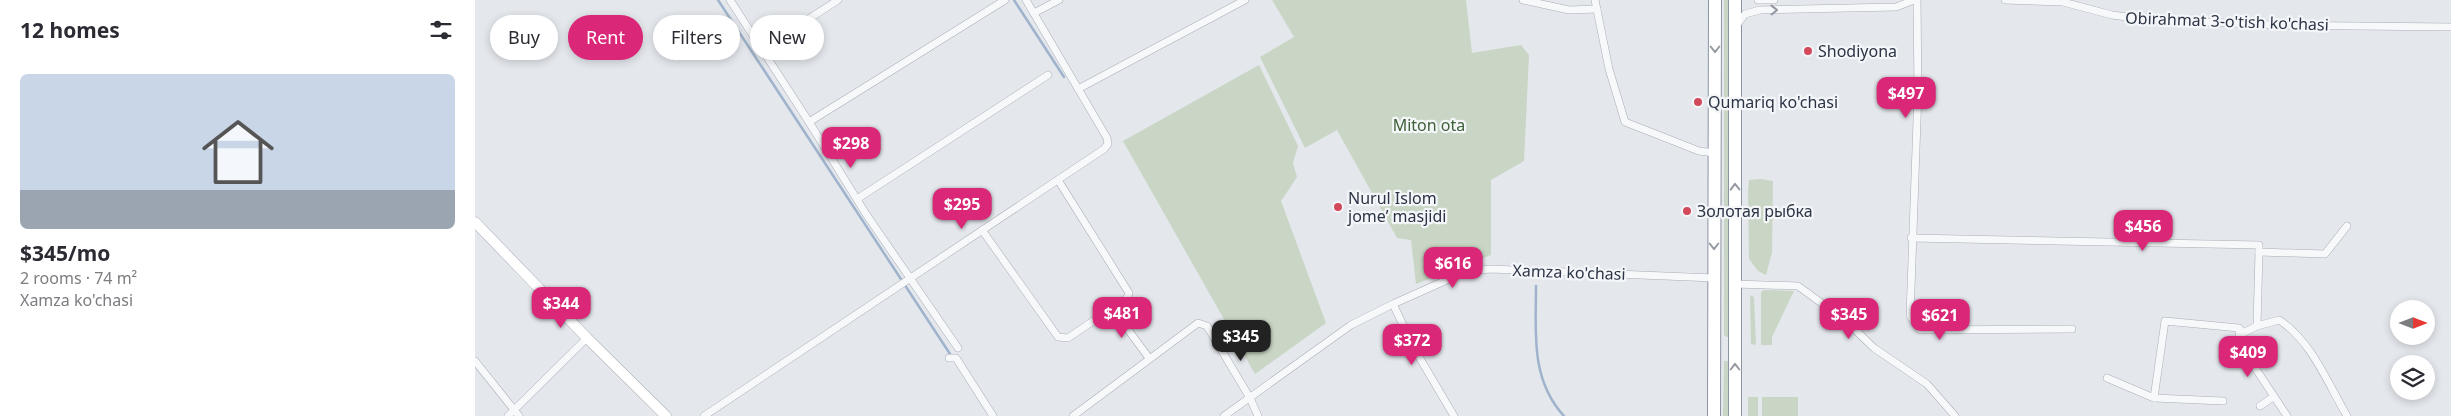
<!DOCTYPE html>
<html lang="en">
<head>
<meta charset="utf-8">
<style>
	:root { --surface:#fff; --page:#f7f7f7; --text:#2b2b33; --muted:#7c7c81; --line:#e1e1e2; --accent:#db2777 }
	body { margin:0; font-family:"Noto Sans",sans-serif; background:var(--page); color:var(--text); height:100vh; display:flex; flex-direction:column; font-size:19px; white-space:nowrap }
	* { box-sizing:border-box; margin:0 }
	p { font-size:16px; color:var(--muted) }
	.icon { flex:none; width:28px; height:28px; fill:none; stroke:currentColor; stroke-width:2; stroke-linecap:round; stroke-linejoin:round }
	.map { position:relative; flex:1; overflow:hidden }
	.sheet { display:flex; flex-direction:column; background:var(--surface); width:475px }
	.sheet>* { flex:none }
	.banner { position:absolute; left:15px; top:15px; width:475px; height:45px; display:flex; gap:10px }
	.needle { width:32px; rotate:90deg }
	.fabs { position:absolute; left:1915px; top:300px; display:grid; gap:10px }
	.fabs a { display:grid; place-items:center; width:45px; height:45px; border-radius:50%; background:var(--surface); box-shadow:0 2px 8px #0003; font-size:25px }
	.price { position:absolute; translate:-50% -42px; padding:0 11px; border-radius:10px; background:var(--accent); color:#fff; font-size:16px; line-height:32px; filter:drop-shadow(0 1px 2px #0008) }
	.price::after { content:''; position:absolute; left:50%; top:30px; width:15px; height:11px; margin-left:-8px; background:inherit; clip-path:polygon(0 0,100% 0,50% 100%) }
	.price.selected { background:#222; color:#fff }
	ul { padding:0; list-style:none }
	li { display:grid; align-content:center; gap:10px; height:265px; padding:0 20px }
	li+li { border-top:1px solid var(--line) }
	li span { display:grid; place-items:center; height:155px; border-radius:8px; color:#555 }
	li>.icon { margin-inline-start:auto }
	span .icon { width:90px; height:90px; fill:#fffc; stroke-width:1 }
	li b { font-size:21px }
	h2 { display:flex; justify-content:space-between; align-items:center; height:60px; padding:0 20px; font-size:21px }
	.pill { padding:0 18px; border-radius:22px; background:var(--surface); box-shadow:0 2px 8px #0003; font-size:18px; line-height:45px }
	.pill.selected { background:var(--accent); color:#fff }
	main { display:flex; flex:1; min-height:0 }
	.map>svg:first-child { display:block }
	.green { fill:#c9d6c5 }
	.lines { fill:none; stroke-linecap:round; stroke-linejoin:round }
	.stream { stroke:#9fb4cc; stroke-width:2.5 }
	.street-casing { stroke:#a9aeb7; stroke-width:8 }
	.secondary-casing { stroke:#a9aeb7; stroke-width:11 }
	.highway-casing { stroke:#8b94a3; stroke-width:14 }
	.street { stroke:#f7f8fa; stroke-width:7 }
	.secondary { stroke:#fff; stroke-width:10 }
	.highway { stroke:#fff; stroke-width:12 }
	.oneway { stroke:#9196a0 }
	.oneway2 { stroke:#959aa2 }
	.poi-dot { fill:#d1495b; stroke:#f4f6f9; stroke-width:2 }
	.labels { text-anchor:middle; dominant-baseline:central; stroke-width:4.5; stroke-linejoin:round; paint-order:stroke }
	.street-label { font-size:16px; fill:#2b3445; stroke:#f4f6f9 }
	.poi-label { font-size:16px; fill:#2b3445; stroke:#f4f6f9; text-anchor:start }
	.park-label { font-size:16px; fill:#3f6138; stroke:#f4f6f9 }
</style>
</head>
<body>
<main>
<section class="sheet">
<h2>12 homes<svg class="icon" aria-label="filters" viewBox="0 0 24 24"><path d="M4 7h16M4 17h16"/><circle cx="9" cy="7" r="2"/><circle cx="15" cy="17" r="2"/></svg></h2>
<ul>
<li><span style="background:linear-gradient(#c9d6e8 75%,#9aa5b1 0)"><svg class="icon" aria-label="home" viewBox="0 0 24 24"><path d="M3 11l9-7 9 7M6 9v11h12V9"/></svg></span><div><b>$345/mo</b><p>2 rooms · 74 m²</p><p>Xamza ko'chasi</p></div></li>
</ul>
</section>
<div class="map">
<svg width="1976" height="416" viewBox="0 0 1976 416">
	<rect width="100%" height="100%" fill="#e4e7ec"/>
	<g class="green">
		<polygon points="797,0 991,0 997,53 1046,45 1054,55 1049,161 1016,180 1016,255 941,284 936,240 922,238 862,130 830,148 785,57 819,37"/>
		<polygon points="1249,0 1254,0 1254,337 1252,337 1249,335"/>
		<polygon points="784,65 823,146 818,163 822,177 806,201 851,323 780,374 648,141"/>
		<polygon points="1286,179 1298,181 1297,252 1291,275 1283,271 1274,259 1273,191 1274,180"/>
		<polygon points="1289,290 1319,291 1297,337 1297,345 1286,345 1286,292"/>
		<polygon points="1277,295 1279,298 1281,345 1276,344 1275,297"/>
		<polygon points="1249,361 1255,361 1255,416 1248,416"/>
		<rect x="1273" y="397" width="10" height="19"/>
		<rect x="1287" y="397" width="36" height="19"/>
	</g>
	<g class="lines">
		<g class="stream">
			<polyline points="243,0 477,357"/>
			<polyline points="539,0 589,77"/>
			<path d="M1061,286C1061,332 1055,379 1089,416"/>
		</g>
		<g class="street-casing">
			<g id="street">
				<polyline points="255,0 334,122 391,214 483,348"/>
				<polyline points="1048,0 1094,10 1122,9"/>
				<polyline points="1120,0 1134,69 1150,122 1224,151 1240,153"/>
				<polyline points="1283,0 1299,0"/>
				<polyline points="1442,0 1443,93 1435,316 1445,330 1597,329"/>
				<polyline points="1530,0 1588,2 1637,15 1667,19 1797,25 1976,27"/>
				<polyline points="559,13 584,0"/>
				<polyline points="1262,25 1270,14 1285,10 1421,7 1439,0"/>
				<polyline points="287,49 363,0"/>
				<polyline points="603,89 770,0"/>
				<polyline points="334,122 530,0"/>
				<polyline points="382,199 573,75"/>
				<polyline points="507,230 583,337 593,338 652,298 654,293 583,180"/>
				<polyline points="1436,238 1784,245 1784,252 1850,254 1872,226"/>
				<path d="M1784,252L1782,326L1804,320C1836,340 1853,384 1872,416"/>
				<polyline points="1260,284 1323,286 1370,320 1399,348 1452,384 1480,416"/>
				<polyline points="918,304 940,350 979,416"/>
				<polyline points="637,308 674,358"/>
				<polyline points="1764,329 1765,345 1812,416"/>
				<polyline points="474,358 481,358 518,416"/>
				<polyline points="0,361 44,416"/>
				<polyline points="1632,378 1679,398 1748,401"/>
				<polyline points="1679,398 1690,321 1764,328 1768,333 1782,326"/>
				<polyline points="1785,406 1798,397"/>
				<polyline points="33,416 112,338"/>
				<polyline points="229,416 629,149 633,144 632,138 551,0"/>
				<polyline points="598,416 723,323 732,326 775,398 783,416"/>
				<polyline points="749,416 876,325 918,304 992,271 1016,269 1239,278"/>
			</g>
		</g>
		<g class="secondary-casing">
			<polyline id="secondary" points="0,222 112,338 191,416"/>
		</g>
		<g class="highway-casing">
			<g id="highway">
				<polyline points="1239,416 1240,0"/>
				<polyline points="1260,416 1260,0"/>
			</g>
		</g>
		<use href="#street" class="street"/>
		<use href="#secondary" class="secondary"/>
		<use href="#highway" class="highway"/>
	</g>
	<defs><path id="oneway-chevron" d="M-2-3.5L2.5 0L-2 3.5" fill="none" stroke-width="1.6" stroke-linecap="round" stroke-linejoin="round" transform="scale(1.25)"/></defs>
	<use class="oneway" href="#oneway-chevron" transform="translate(1299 10) rotate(-1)"/>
	<g class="oneway2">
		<use href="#oneway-chevron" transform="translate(1240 49) rotate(90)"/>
		<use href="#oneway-chevron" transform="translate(1260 187) rotate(-91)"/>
		<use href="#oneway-chevron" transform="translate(1239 246) rotate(90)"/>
		<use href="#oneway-chevron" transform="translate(1260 367) rotate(-90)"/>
	</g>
	<g class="poi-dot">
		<circle cx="1333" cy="51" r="5"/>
		<circle cx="1223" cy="102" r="5"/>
		<circle cx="863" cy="207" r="5"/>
		<circle cx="1212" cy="211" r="5"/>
	</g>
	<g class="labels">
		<g class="street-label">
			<text transform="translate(1752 21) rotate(2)">Obirahmat 3-o'tish ko'chasi</text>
			<text transform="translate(1094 272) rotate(2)">Xamza ko'chasi</text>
		</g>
		<g class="poi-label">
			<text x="1343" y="51">Shodiyona</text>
			<text x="1233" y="102">Qumariq ko'chasi</text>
			<text x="873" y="198">Nurul Islom<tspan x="873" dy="18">jome’ masjidi</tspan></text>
			<text x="1222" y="211">Золотая рыбка</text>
		</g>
		<g class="park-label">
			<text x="954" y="125">Miton ota</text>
		</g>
	</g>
</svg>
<div class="fabs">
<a><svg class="needle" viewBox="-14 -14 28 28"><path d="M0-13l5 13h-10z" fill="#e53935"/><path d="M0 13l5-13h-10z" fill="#7c7c81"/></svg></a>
<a><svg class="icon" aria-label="layers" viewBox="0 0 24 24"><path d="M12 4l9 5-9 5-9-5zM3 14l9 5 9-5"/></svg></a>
</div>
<b class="price" style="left:1431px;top:119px">$497</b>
<b class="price" style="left:376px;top:169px">$298</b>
<b class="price" style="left:487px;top:230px">$295</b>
<b class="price" style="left:1668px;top:252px">$456</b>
<b class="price" style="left:978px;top:289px">$616</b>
<b class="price" style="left:86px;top:329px">$344</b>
<b class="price" style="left:647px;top:339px">$481</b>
<b class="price" style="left:1374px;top:340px">$345</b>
<b class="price" style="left:1465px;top:341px">$621</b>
<b class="price selected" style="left:766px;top:362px">$345</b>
<b class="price" style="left:937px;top:366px">$372</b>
<b class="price" style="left:1773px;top:378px">$409</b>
<div class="banner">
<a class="pill">Buy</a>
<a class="pill selected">Rent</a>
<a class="pill">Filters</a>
<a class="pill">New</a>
</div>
</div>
</main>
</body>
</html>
